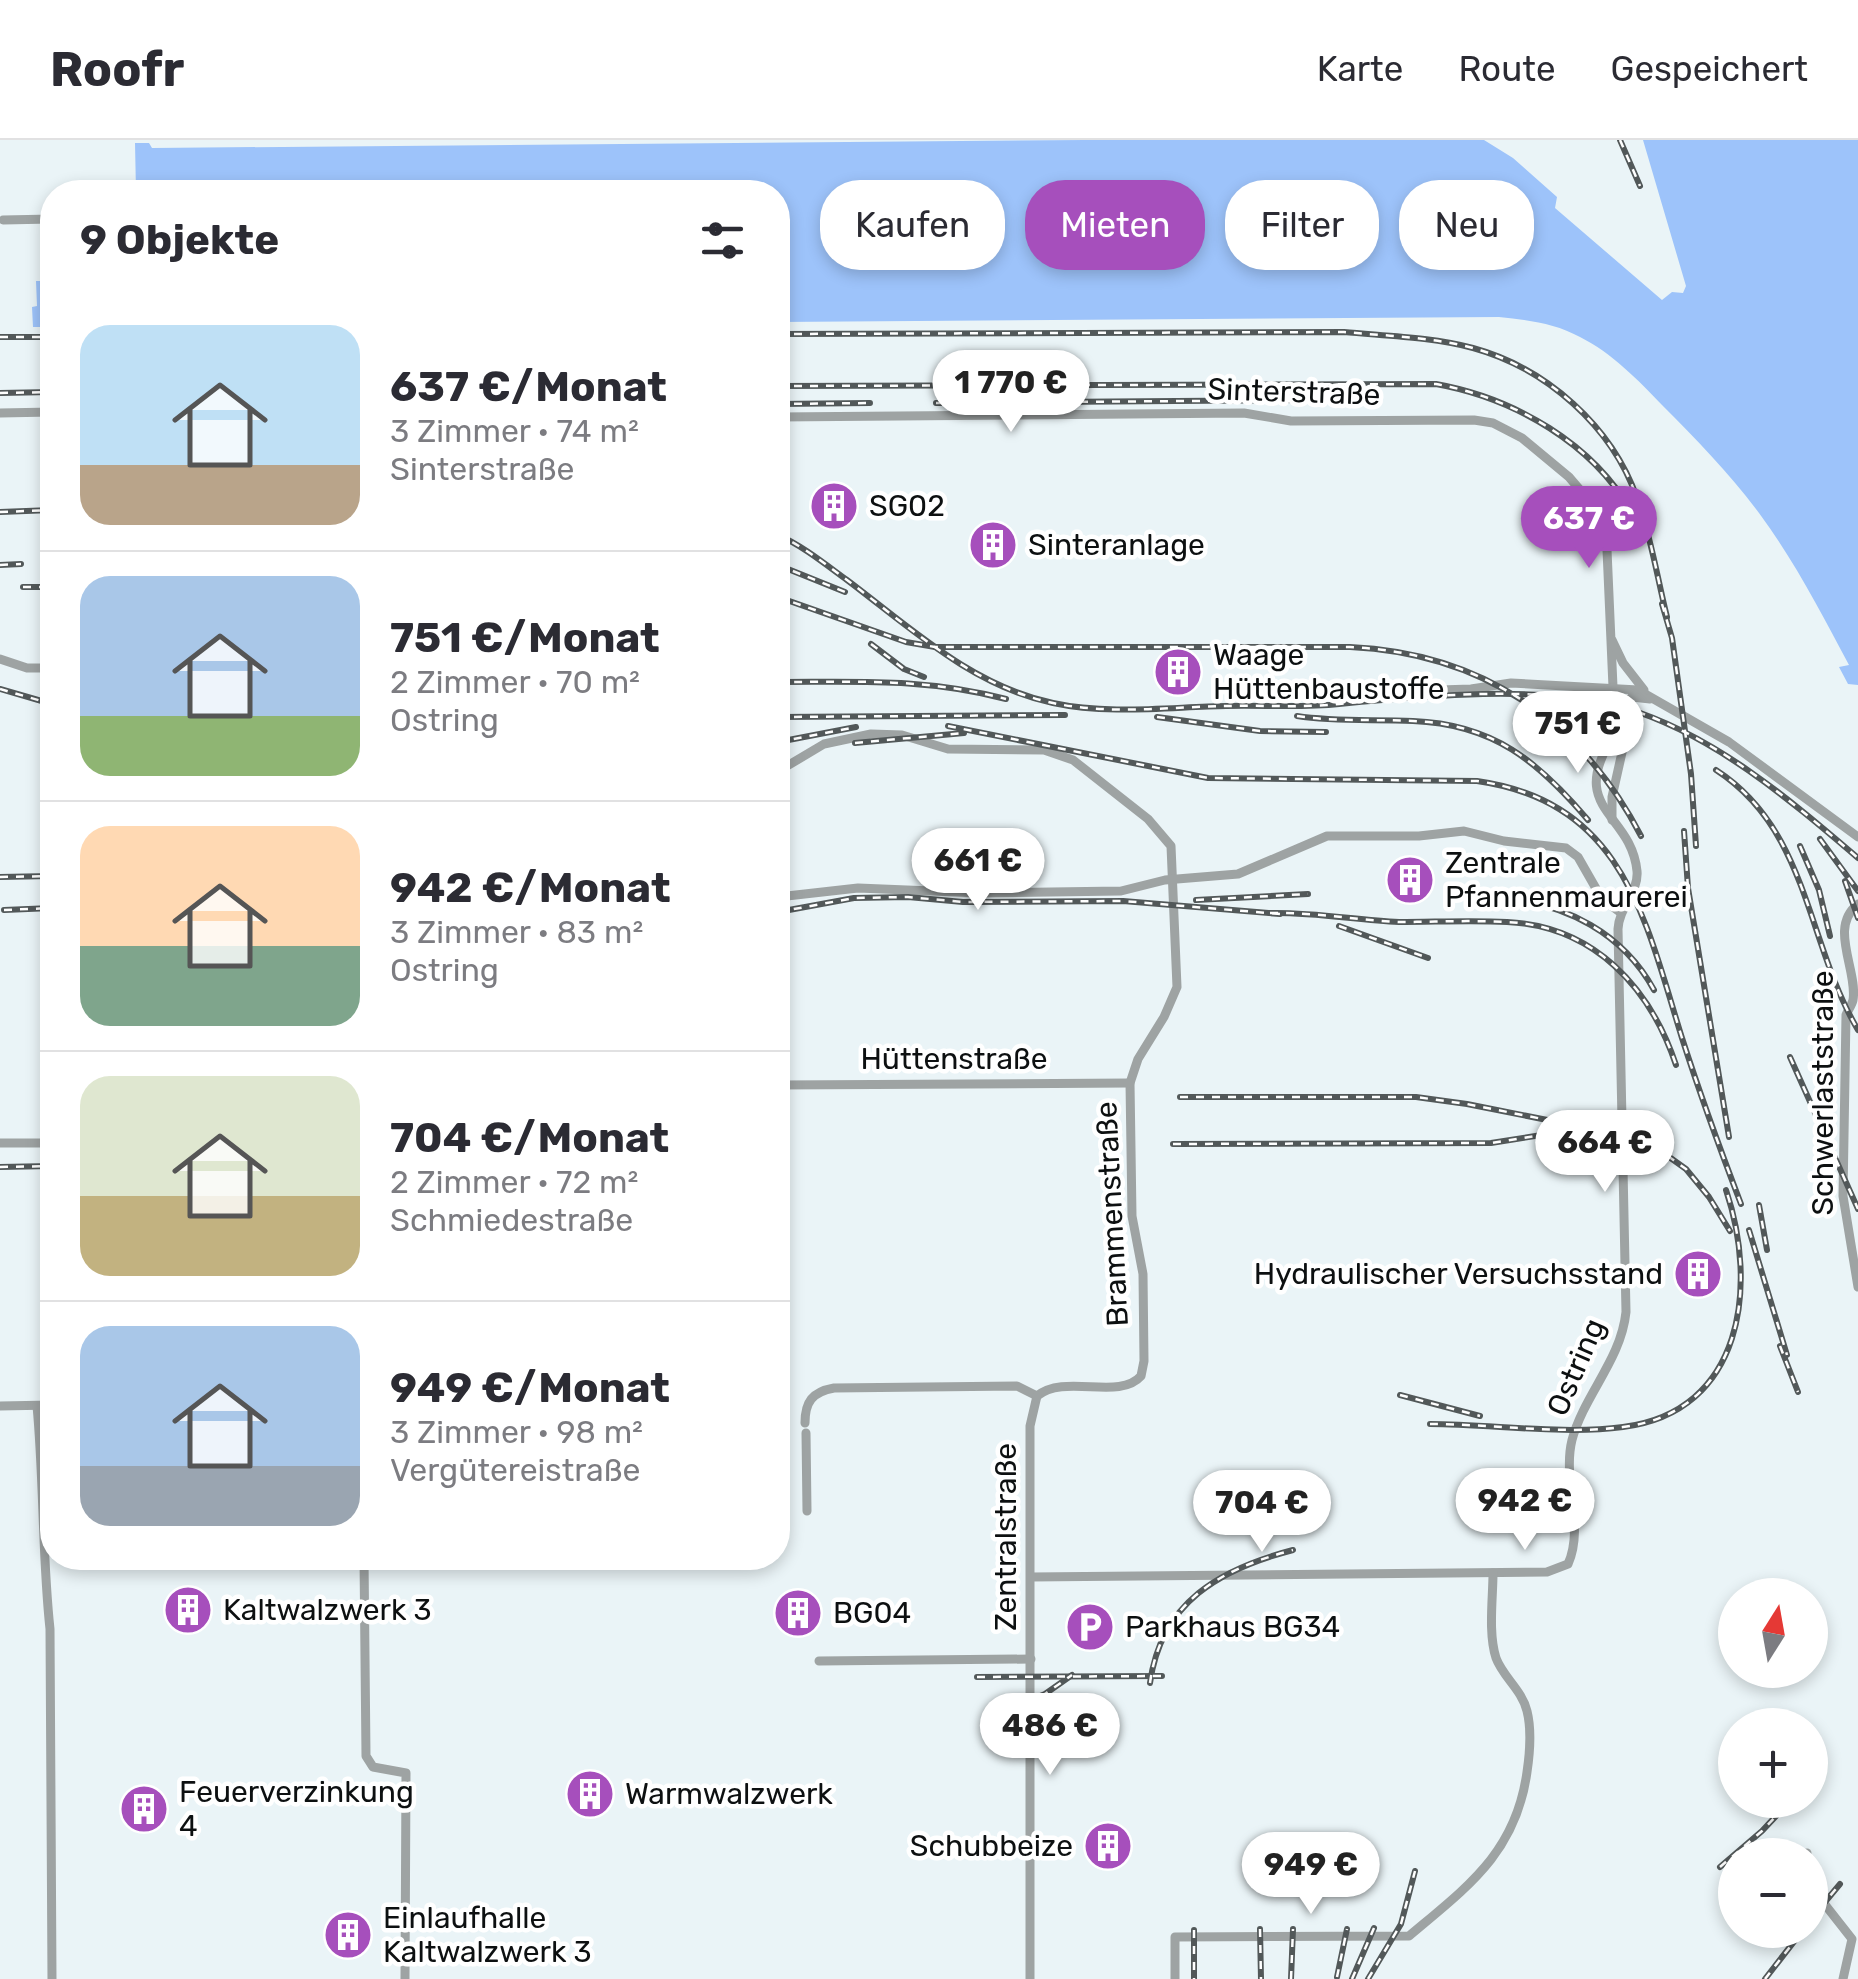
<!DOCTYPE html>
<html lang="de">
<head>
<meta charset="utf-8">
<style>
	:root { --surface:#fff; --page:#f7f7f7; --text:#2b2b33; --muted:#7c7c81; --line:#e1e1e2; --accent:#a64fbc }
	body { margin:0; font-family:Rubik,sans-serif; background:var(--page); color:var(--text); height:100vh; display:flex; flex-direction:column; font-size:38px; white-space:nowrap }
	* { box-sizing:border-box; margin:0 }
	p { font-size:32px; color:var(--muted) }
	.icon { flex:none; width:55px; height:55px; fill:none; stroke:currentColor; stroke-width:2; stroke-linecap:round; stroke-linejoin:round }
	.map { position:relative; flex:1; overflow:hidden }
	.panel { position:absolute; left:40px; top:40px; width:750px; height:1390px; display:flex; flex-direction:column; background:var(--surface); border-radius:40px; box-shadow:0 5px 15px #0003 }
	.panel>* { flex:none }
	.banner { position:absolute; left:820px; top:40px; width:888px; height:90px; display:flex; gap:20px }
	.needle { width:65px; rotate:11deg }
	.fabs { position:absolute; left:1718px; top:1438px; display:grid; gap:20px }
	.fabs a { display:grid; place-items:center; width:110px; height:110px; border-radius:50%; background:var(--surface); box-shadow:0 5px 15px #0003; font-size:50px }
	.price { position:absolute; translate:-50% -85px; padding:0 22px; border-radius:35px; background:#fff; color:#222; font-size:32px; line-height:65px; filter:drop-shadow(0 2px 5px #0008) }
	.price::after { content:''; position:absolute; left:50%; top:60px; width:30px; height:22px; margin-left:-15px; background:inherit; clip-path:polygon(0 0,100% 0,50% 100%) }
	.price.active { background:var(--accent); color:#fff }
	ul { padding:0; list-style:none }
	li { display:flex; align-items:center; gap:30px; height:250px; padding:0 40px }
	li+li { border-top:2px solid var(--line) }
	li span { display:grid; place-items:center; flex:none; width:280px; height:200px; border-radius:30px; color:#555 }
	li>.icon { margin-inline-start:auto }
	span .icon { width:120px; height:120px; fill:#fffc; stroke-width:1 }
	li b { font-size:42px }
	h2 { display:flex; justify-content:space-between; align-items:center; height:120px; padding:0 40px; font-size:42px }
	.pill { padding:0 35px; border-radius:40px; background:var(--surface); box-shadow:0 5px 15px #0003; font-size:35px; line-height:90px }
	.pill.active { background:var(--accent); color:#fff }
	header { display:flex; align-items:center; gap:60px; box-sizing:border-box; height:140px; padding:0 50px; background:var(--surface); border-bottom:2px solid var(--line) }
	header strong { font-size:48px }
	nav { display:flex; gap:55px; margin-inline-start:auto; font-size:35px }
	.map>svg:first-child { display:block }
	.water { fill:#9dc3fa }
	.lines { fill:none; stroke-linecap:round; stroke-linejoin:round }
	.minor { stroke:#9ea3a3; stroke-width:9 }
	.rail-casing { stroke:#525859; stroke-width:6 }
	.rail { stroke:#fff; stroke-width:2.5; stroke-dasharray:8; stroke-linecap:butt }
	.labels { text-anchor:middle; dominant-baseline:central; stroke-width:9; stroke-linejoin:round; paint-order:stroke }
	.street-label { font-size:30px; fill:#0d1011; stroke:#fff }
	.poi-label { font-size:30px; fill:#0d1011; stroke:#fff; text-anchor:start }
</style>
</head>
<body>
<header>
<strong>Roofr</strong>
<nav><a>Karte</a><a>Route</a><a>Gespeichert</a></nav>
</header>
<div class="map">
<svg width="1858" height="1839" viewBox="0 0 1858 1839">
	<rect width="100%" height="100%" fill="#eaf4f7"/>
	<g class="water">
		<path d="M1085,0H1484L1513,18L1557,57L1555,68L1662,160L1672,152L1683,153L1686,146L1643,0H1858V545L1848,544L1839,527L1849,525C1822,474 1794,420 1759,373C1730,334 1697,300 1662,265C1638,240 1612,213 1580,197C1555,183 1528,180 1499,177L778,182V52H136L135,3H149L152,8Z"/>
		<polygon points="36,141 52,141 52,187 33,187 32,167 37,166"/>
	</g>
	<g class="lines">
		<g class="minor">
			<polyline points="3,80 52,79"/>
			<polyline points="0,273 52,272"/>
			<polyline points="778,277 1244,273 1291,281 1474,280 1493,283 1522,298 1569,337 1592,364 1599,378 1607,410 1613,547 1623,608 1612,657 1612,680"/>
			<polyline points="1612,500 1623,523 1644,550"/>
			<polyline points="0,519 27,528 52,528"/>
			<polyline points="1378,552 1471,549 1511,543 1638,550 1729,602 1858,697"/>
			<polyline points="1618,569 1632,557 1650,559"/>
			<path d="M782,629L824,604L871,594L902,595L948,609L1044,610L1073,620L1148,679L1171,706L1177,847L1164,877L1138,919L1130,943L1132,1076L1143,1134L1144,1221L1141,1236C1119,1261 1065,1233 1037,1256"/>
			<polyline points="778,757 858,748 980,753 1121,751 1165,740 1238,734 1327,696 1419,696 1464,691 1504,701 1566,708 1578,717 1602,759 1621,773"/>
			<path d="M1858,764C1828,787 1858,830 1853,860C1852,865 1848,870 1846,875L1843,1056L1858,1147"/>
			<polyline points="778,945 1130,943"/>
			<polyline points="0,1003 52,1003"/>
			<polyline points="0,1266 52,1265"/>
			<path d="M37,1266C44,1340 42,1415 50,1489L52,1839"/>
			<path d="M805,1283C805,1262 812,1252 834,1248L1017,1246L1037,1256"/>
			<polyline points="806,1293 807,1371"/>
			<polyline points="364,1418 366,1616 373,1627 406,1633 405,1839"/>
			<path d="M1031,1437L1547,1432L1568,1424C1585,1387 1562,1340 1572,1300C1584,1255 1621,1220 1626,1172L1618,789C1619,767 1639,752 1637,731C1631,670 1562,670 1618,589"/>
			<polyline points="819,1521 1031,1519"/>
			<polyline points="1807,1713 1807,1715"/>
			<polyline points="1810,1725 1819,1757 1852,1799 1843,1839"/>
			<polyline points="1030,1839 1030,1286 1037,1256"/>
			<path d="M1175,1839V1797L1409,1796C1467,1747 1516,1713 1527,1632C1530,1612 1532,1591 1527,1571C1522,1550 1503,1537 1496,1518C1488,1493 1493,1458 1493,1433"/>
		</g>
		<g class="rail-casing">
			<g id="rail">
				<polyline points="1620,0 1640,46"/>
				<path d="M778,194L1344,192C1387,196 1432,197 1473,208C1546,228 1612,286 1637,358C1651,396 1657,437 1667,477"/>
				<polyline points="0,197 52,197"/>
				<path d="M778,246L1436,244C1514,258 1595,304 1633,375"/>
				<polyline points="0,253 52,252"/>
				<polyline points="936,263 1317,260 1375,254"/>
				<polyline points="778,264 870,263"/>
				<polyline points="0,372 52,370"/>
				<path d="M778,395C803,406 825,424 847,440C911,488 972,546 1053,563C1108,575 1170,567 1226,566C1264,565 1302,568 1339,564C1421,556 1546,544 1625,568C1713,594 1789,659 1858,718"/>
				<polyline points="0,425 21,424"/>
				<polyline points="778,425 845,452"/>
				<polyline points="23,447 52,447"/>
				<path d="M778,457L906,502L935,507H1350C1481,513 1581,580 1641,696"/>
				<polyline points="1662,464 1672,498 1691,634 1696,706"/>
				<polyline points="871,504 904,529 924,537"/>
				<path d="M778,542C859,542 926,538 1006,559"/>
				<polyline points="0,549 52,564"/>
				<path d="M1297,576C1336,582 1374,579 1413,581C1493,584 1538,621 1588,680"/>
				<polyline points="778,577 1065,575"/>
				<polyline points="1157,577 1260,591 1326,592"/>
				<path d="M948,586L1208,638L1477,641C1624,662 1645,779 1682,898C1700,954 1720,1009 1741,1064"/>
				<polyline points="778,602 856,587"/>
				<polyline points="855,603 964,593"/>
				<path d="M1716,630C1809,690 1806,802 1858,890"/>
				<polyline points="1684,691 1688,748 1729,997"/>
				<polyline points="1820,699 1858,751"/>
				<polyline points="1800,706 1819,750 1830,796"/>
				<polyline points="0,737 52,736"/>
				<polyline points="1845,741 1858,778"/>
				<path d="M1503,758C1566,764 1623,793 1654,850"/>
				<polyline points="1196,760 1308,754"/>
				<polyline points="4,770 52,768"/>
				<polyline points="778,772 854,758 908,757 963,762 1123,761 1280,774"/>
				<path d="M1270,773C1314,772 1356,780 1399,782C1435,782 1471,780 1507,782C1594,786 1650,847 1676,925"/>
				<polyline points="1339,786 1428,818"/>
				<polyline points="1790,917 1858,1069"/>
				<polyline points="1180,957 1416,957 1467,964 1623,995 1658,1009 1686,1029 1709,1057 1730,1091"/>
				<polyline points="1173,1004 1491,1003 1567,991"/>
				<polyline points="0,1027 52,1026"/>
				<polyline points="1759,1065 1767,1110"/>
				<polyline points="1749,1090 1787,1215"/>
				<polyline points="1780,1206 1798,1252"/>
				<polyline points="1400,1255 1480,1276"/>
				<path d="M1430,1284C1492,1284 1563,1295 1623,1287C1744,1272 1758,1145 1726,1050"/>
				<polyline points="977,1537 1162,1536"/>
				<path d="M1150,1543C1161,1462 1220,1429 1293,1410"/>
				<polyline points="1011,1568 1045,1554 1072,1535"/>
				<polyline points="1720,1727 1762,1691 1791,1660"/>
				<polyline points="1810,1780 1840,1744"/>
				<polyline points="1260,1789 1261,1839"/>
				<polyline points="1194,1790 1194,1839"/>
				<polyline points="1337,1837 1347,1789"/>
				<polyline points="1291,1839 1293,1789"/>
				<polyline points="1352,1839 1374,1788"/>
				<polyline points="1368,1839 1401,1784 1415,1731"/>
				<polyline points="1765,1839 1803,1790"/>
			</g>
		</g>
		<use href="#rail" class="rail"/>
	</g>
	<defs>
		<g id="building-disc" transform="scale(2.5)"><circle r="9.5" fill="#a64fbc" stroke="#fff"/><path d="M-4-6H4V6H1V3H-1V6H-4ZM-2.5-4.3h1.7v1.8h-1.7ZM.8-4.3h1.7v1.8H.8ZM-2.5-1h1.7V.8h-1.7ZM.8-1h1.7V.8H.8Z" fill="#fff"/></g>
		<g id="parking-disc" transform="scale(2.5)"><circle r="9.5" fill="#a64fbc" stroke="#fff"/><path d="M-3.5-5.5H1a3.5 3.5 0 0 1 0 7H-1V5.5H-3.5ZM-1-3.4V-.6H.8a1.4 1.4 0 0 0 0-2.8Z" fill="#fff"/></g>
	</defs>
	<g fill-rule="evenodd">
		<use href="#building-disc" x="834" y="366"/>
		<use href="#building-disc" x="993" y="405"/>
		<use href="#building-disc" x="1178" y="532"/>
		<use href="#building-disc" x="1410" y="740"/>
		<use href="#building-disc" x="1698" y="1134"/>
		<use href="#building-disc" x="188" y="1470"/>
		<use href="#building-disc" x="798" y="1473"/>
		<use href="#parking-disc" x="1090" y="1487"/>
		<use href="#building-disc" x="590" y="1654"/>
		<use href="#building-disc" x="144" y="1669"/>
		<use href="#building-disc" x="1108" y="1706"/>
		<use href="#building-disc" x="348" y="1795"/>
	</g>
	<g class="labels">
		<g class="street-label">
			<text transform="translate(1294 252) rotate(2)">Sinterstraße</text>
			<text x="954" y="919">Hüttenstraße</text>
			<text transform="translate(1823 953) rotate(-90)">Schwerlaststraße</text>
			<text transform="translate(1112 1074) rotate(-93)">Brammenstraße</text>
			<text transform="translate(1576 1227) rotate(-67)">Ostring</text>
			<text transform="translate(1006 1397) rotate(-90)">Zentralstraße</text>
		</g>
		<g class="poi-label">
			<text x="869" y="366">SG02</text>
			<text x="1028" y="405">Sinteranlage</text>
			<text x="1213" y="515">Waage<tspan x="1213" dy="34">Hüttenbaustoffe</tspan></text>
			<text x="1445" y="723">Zentrale<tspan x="1445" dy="34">Pfannenmaurerei</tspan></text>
			<text x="1663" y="1134" text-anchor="end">Hydraulischer Versuchsstand</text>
			<text x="223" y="1470">Kaltwalzwerk 3</text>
			<text x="833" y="1473">BG04</text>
			<text x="1125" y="1487">Parkhaus BG34</text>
			<text x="179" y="1652">Feuerverzinkung<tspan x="179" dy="34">4</tspan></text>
			<text x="625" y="1654">Warmwalzwerk</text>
			<text x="1073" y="1706" text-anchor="end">Schubbeize</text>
			<text x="383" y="1778">Einlaufhalle<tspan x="383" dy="34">Kaltwalzwerk 3</tspan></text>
		</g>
	</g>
</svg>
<div class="fabs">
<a><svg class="needle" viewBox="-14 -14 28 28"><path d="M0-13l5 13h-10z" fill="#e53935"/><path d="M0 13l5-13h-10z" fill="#7c7c81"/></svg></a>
<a>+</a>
<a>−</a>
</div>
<b class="price" style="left:1011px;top:295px">1 770 €</b>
<b class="price active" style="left:1589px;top:431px">637 €</b>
<b class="price" style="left:1578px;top:636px">751 €</b>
<b class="price" style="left:978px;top:773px">661 €</b>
<b class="price" style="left:1605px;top:1055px">664 €</b>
<b class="price" style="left:1525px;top:1413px">942 €</b>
<b class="price" style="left:1262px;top:1415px">704 €</b>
<b class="price" style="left:1050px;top:1638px">486 €</b>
<b class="price" style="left:1311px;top:1777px">949 €</b>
<div class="banner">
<a class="pill">Kaufen</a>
<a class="pill active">Mieten</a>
<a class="pill">Filter</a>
<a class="pill">Neu</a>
</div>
<section class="panel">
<h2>9 Objekte<svg class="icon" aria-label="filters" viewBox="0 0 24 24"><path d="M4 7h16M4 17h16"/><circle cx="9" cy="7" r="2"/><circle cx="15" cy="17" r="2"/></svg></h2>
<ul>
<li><span style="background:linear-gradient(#bfe0f5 70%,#b9a48a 0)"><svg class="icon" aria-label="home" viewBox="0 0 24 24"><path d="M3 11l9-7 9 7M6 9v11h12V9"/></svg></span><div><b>637 €/Monat</b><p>3 Zimmer · 74 m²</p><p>Sinterstraße</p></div></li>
<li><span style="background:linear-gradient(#a9c7e8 70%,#8fb573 0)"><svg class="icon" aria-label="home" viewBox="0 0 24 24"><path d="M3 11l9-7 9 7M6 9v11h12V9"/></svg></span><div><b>751 €/Monat</b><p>2 Zimmer · 70 m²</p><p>Ostring</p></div></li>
<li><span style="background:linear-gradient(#ffd9b3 60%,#7fa58c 0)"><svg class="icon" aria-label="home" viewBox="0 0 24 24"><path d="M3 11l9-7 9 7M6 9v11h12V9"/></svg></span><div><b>942 €/Monat</b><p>3 Zimmer · 83 m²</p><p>Ostring</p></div></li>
<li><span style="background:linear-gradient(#dfe7d0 60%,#c2b280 0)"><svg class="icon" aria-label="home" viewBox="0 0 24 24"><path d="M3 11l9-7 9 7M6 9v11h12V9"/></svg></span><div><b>704 €/Monat</b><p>2 Zimmer · 72 m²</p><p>Schmiedestraße</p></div></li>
<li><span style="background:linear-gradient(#a9c7e8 70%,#9aa5b1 0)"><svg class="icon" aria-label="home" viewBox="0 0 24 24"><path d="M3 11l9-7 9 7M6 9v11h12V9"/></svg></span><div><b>949 €/Monat</b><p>3 Zimmer · 98 m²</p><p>Vergütereistraße</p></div></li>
</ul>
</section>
</div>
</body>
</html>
